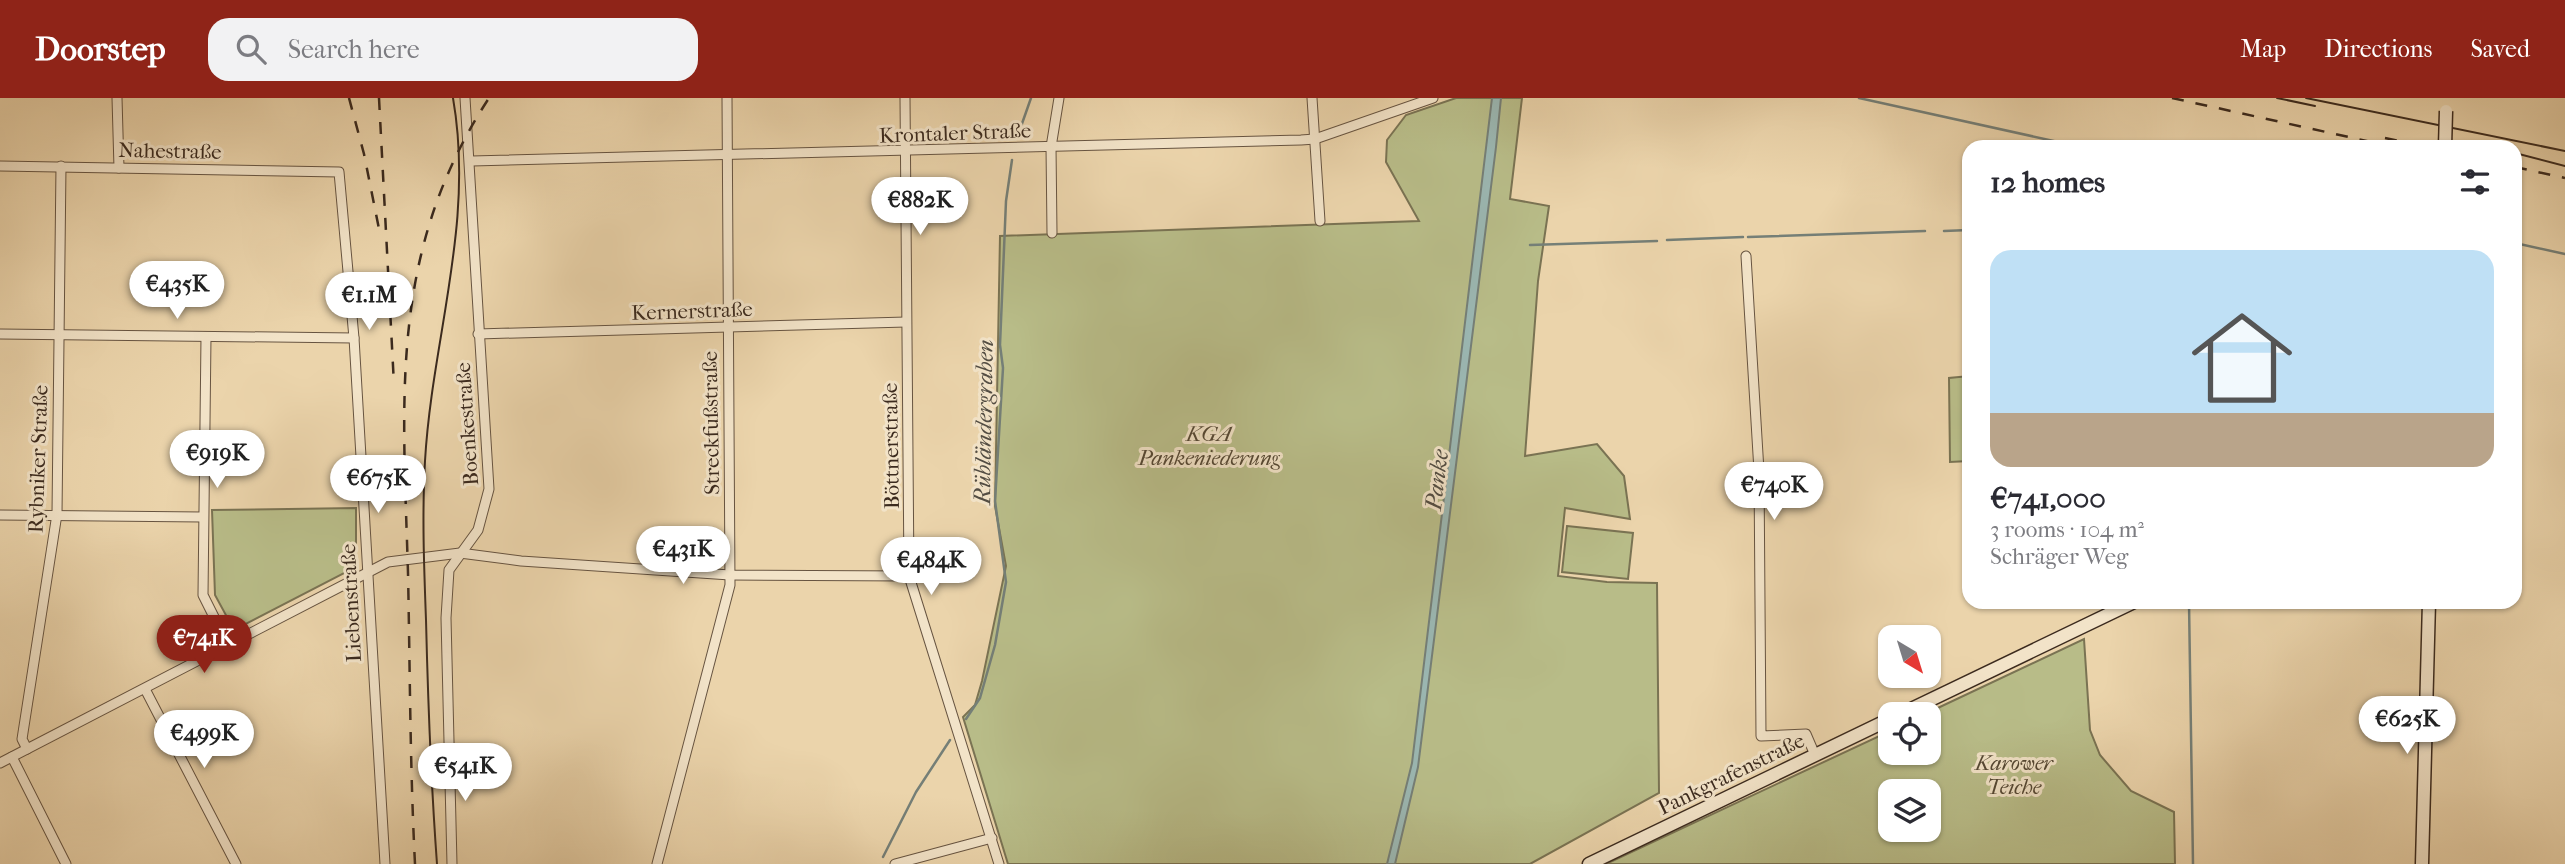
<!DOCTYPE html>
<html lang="en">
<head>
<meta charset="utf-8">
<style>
	:root { --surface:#fff; --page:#f2f2f3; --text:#2b2b33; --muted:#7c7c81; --line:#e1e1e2; --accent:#8f2418 }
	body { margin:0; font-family:"IM FELL French Canon",serif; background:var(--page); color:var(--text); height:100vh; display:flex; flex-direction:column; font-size:26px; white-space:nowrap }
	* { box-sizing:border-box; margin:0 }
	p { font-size:23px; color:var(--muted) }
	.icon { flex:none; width:38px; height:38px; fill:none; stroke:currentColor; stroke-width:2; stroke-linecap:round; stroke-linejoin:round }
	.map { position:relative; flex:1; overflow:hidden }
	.panel { position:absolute; left:1962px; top:42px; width:560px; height:469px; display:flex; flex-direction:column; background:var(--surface); border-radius:21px; box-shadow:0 2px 5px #0004 }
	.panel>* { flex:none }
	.needle { width:46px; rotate:142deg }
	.controls { position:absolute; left:1878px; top:527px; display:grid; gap:14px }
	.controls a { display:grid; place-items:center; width:63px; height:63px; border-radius:14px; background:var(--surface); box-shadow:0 2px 5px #0004; font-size:35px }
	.price { position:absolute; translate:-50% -60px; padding:0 16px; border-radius:24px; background:#fff; color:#222; font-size:23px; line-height:46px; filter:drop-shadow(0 2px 4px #0008) }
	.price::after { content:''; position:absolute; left:50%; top:42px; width:21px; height:16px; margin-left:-10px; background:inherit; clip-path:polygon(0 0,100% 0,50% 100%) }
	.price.selected { background:var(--accent); color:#fff }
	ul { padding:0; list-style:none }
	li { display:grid; align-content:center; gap:14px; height:371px; padding:0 28px }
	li+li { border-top:2px solid var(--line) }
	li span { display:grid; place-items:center; height:217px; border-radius:21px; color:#555 }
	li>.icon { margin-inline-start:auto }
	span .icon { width:126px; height:126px; fill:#fffc; stroke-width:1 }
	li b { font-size:30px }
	h2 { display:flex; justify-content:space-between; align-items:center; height:84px; padding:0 28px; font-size:30px }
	header { display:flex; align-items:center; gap:42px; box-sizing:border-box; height:98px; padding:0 35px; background:var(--accent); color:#fff }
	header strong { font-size:33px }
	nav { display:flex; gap:38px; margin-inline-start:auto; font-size:24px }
	.search { width:490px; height:63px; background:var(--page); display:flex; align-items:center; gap:18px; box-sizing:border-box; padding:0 24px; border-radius:21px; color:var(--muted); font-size:26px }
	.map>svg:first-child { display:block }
	.green { fill:#b8bc88; stroke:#7a7353; stroke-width:2; fill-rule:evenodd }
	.water { fill:#9bb7b2; stroke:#757f77; stroke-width:2 }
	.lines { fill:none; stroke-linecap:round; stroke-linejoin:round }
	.stream { stroke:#757f77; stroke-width:2.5 }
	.minor-casing { stroke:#675441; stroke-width:11 }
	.secondary-casing { stroke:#3b2a1e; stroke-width:15 }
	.minor { stroke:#f2e3c8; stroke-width:9 }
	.secondary { stroke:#f2e3c8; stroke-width:12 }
	.tram { stroke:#3b2a1e; stroke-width:2 }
	.rail { stroke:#3b2a1e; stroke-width:2.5; stroke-dasharray:12 12; stroke-linecap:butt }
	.secondary-bridge-casing { stroke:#3b2a1e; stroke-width:15; stroke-linecap:butt }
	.secondary-bridge { stroke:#f2e3c8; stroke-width:12 }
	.labels { text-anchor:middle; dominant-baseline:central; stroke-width:6; stroke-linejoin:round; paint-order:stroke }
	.street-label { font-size:21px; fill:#3b2a1e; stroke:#f2e3c8 }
	.park-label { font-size:21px; font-style:italic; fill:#544733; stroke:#f2e3c8 }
	.water-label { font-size:23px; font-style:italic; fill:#534d43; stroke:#f2e3c8 }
</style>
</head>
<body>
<header>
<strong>Doorstep</strong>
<div class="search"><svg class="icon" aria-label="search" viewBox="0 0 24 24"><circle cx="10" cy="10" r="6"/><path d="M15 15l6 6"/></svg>Search here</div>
<nav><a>Map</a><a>Directions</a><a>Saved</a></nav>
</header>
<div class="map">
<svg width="2565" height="766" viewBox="0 0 2565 766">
	<rect width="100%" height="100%" fill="#ebd4ab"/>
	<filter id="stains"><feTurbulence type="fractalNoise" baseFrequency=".00286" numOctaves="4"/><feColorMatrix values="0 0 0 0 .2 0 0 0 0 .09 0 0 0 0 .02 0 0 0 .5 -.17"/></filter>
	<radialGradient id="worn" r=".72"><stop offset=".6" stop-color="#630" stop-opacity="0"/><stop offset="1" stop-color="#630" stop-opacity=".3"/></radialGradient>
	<g class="green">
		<polygon points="1456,0 1522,0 1510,101 1549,108 1538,183 1525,358 1597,346 1624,378 1630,421 1565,410 1558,478 1607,484 1657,485 1659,695 1530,766 1008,766 963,619 975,607 982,583 1006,468 995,408 1000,138 1419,123 1386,64 1387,42 1406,17"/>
		<polygon points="1969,278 1969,363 1950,364 1949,280"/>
		<polygon points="356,410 356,469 234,532 215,497 212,412"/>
		<polygon points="1567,428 1633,435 1628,481 1562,474"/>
		<path d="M2084,541L2090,632L2100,657L2131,693L2174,714L2175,766H1606L1890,633V654H1928V616H1925ZM1890,693H1928V732H1890Z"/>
	</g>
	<polygon class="water" points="1492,0 1501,0 1496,49 1418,669 1395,766 1387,766 1412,665"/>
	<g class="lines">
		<g class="stream">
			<polyline points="1859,0 2081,49"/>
			<polyline points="1018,37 1031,0"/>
			<polyline points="1944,133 1969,132"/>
			<polyline points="1748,139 1925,133"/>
			<polyline points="1667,142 1743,139"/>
			<polyline points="2515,145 2565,156"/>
			<polyline points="1530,147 1657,143"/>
			<polyline points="2189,504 2193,766"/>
			<polyline points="966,621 980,600 995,547 1006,484 995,403 1003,270 1000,247 1006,103 1012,62"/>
			<polyline points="883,759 916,694 950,642"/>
		</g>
		<g class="minor-casing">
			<g id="minor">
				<polyline points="117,0 119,70"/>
				<polyline points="905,0 909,478 999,766"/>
				<polyline points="1312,0 1320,123"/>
				<polyline points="472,63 1301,42 1315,41 1433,0"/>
				<polyline points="0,68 339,74 354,240 385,766"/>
				<polyline points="1052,135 1051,49 1059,0"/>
				<polyline points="1746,158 1759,373 1761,638 1806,636 1815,657"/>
				<polyline points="0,236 354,240"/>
				<polyline points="478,236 906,224"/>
				<polyline points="206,239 203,497 228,547"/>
				<polyline points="0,417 202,419"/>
				<polyline points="145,591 236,766"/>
				<polyline points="27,651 22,641 57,416 61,68"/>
				<polyline points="12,659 66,766"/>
				<polyline points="0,665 388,464 460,455 521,463 730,477 909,478"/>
				<polyline points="452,766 446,520 449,472 478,432 489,391 465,0"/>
				<polyline points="657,766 730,487 727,0"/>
				<polyline points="895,766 992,740"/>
			</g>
		</g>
		<g class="secondary-casing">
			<g id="secondary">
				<polyline points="1901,616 2134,504"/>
				<polyline points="1589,766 1890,621"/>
				<polyline points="2422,766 2429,504"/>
			</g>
		</g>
		<use href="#minor" class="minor"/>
		<use href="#secondary" class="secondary"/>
		<g class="tram">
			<polyline points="2277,0 2315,8"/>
			<polyline points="2306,0 2565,53"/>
			<polyline points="2515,55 2565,68"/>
			<path d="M437,766C431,685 428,604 426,522C424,469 422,416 425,363C432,240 475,126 453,0"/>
		</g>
		<g class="rail">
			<polyline points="349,0 364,56 380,136"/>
			<polyline points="379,0 394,287"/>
			<polyline points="2172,0 2394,49"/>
			<polyline points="2385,40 2426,49"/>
			<polyline points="2515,69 2565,80"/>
			<path d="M415,766C410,669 410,572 408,475C403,301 388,154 489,0"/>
		</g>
		<g class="secondary-bridge-casing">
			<polyline id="secondary-bridge" points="2445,49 2446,13"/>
		</g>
		<use href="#secondary-bridge" class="secondary-bridge"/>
	</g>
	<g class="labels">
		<g class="street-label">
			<text transform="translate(955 35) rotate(-2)">Krontaler Straße</text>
			<text transform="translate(170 53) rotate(1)">Nahestraße</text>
			<text transform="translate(692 213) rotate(-2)">Kernerstraße</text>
			<text transform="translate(711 325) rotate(-91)">Streckfußstraße</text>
			<text transform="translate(467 326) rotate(-94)">Boenkestraße</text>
			<text transform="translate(891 348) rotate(-91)">Böttnerstraße</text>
			<text transform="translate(38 361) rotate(-88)">Rybniker Straße</text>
			<text transform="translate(351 505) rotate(-93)">Liebenstraße</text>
			<text transform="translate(1731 676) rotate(-26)">Pankgrafenstraße</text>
		</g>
		<g class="park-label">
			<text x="1209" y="336">KGA<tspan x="1209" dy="24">Pankeniederung</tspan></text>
			<text x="2014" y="665">Karower<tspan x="2014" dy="24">Teiche</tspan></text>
		</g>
		<g class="water-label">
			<text transform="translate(984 324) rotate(-89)">Rübländergraben</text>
			<text transform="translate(1437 382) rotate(-83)">Panke</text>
		</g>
	</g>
	<rect width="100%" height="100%" filter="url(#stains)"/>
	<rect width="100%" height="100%" fill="url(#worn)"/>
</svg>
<div class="controls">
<a><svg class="needle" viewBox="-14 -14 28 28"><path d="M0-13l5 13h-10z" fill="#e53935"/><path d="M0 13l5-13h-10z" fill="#7c7c81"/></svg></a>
<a><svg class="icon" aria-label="locate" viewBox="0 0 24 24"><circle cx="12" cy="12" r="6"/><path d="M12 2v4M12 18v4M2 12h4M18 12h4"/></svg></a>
<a><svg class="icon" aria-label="layers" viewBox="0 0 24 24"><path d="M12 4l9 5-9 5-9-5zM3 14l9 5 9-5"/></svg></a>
</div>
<b class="price" style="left:920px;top:139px">€882K</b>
<b class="price" style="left:177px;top:223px">€435K</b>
<b class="price" style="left:369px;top:234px">€1.1M</b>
<b class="price" style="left:217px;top:392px">€919K</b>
<b class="price" style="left:378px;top:417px">€675K</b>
<b class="price" style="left:1774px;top:424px">€740K</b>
<b class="price" style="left:683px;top:488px">€431K</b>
<b class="price" style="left:931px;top:499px">€484K</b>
<b class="price selected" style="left:204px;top:577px">€741K</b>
<b class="price" style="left:2407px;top:658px">€625K</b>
<b class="price" style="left:204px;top:672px">€499K</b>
<b class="price" style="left:465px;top:705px">€541K</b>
<section class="panel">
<h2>12 homes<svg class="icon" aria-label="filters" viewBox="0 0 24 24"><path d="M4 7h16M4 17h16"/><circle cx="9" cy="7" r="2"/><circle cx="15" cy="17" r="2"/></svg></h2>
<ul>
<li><span style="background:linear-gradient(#bfe0f5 75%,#b9a48a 0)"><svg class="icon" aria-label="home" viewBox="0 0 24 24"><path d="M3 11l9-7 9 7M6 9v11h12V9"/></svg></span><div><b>€741,000</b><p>3 rooms · 104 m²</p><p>Schräger Weg</p></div></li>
</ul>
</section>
</div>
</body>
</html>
